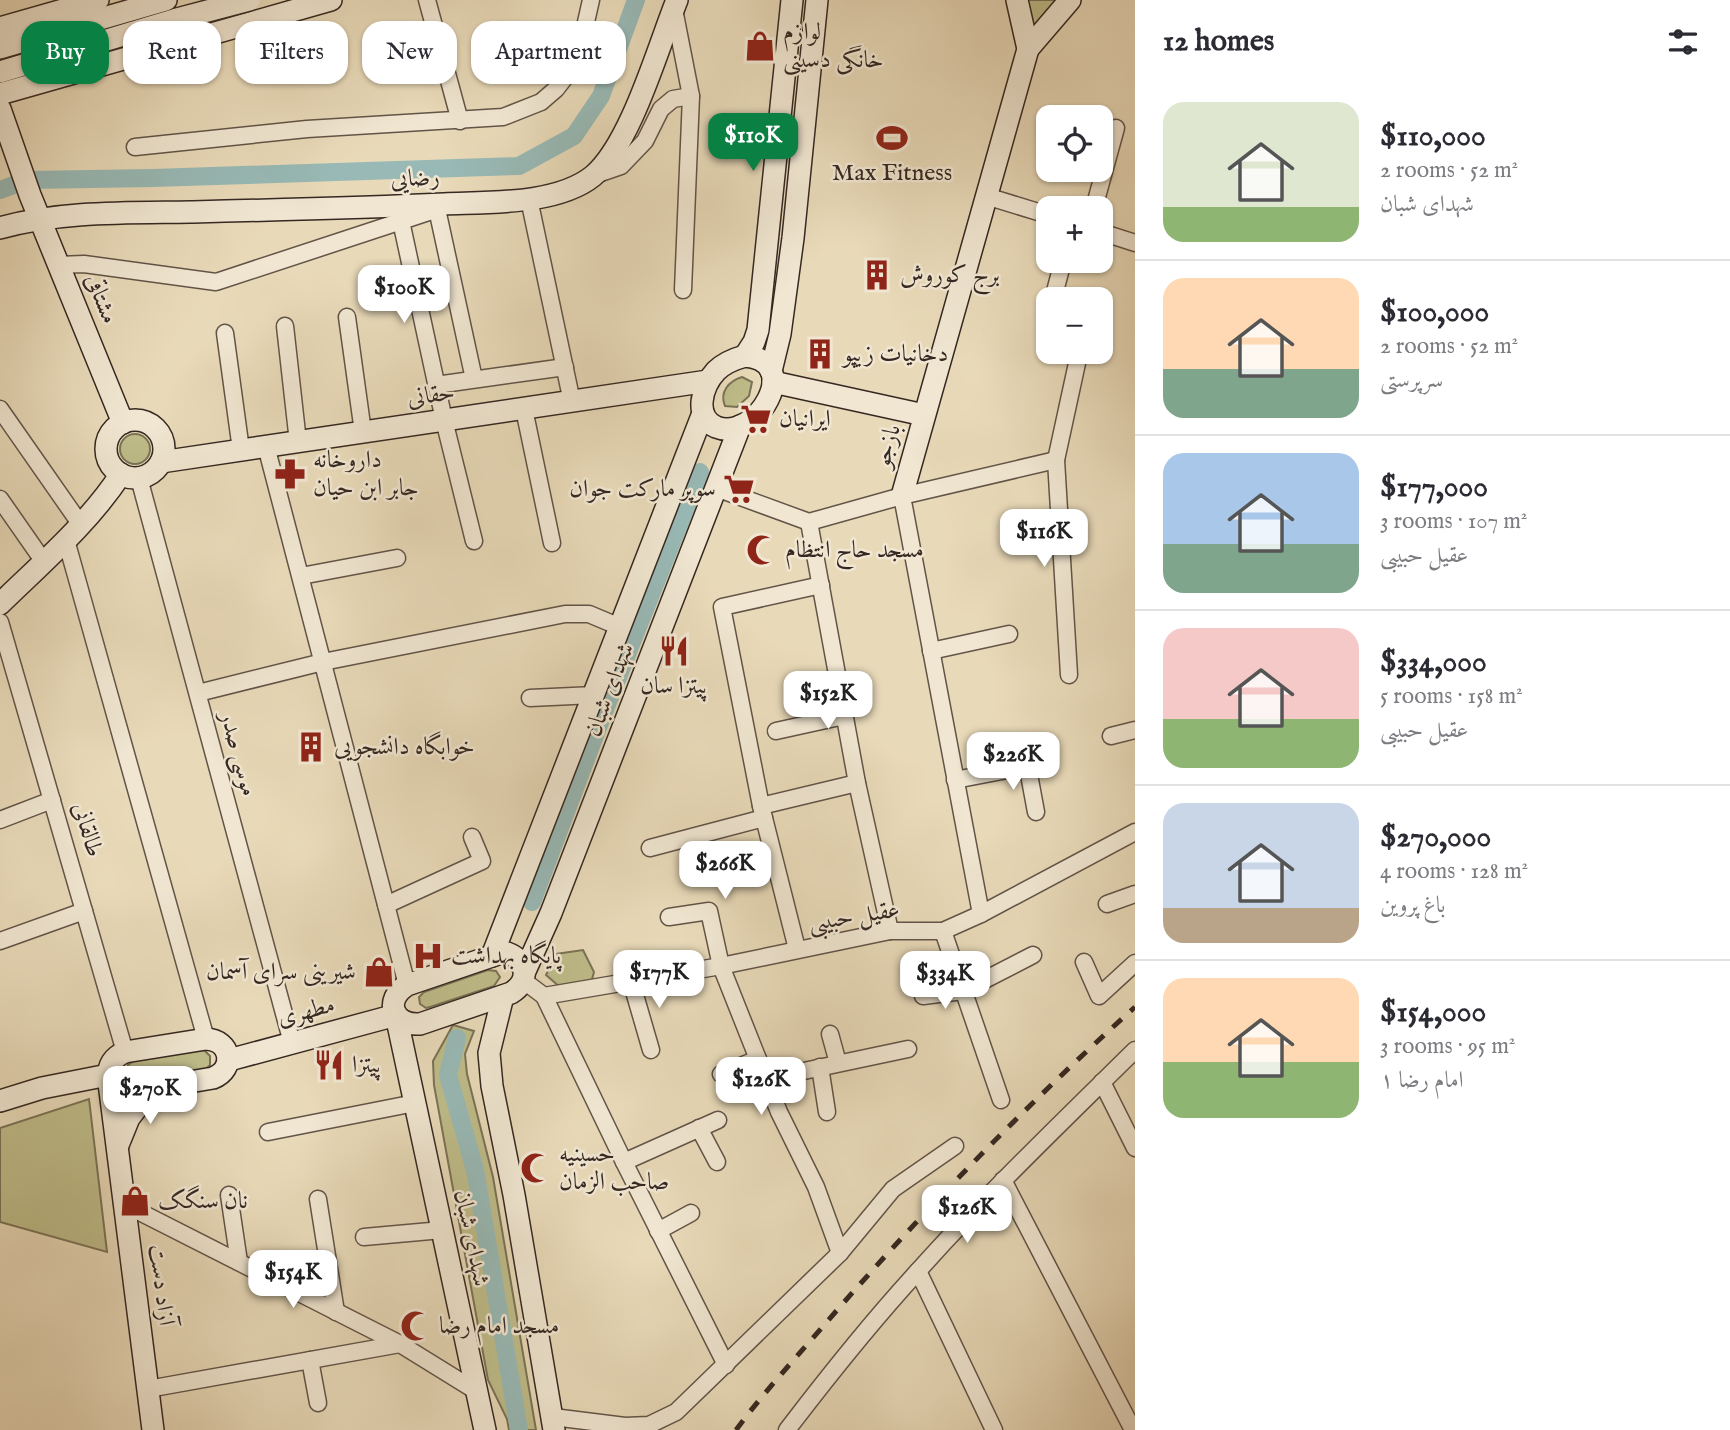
<!DOCTYPE html>
<html lang="en">
<head>
<meta charset="utf-8">
<style>
	:root { --surface:#fff; --page:#f2f2f3; --text:#2b2b33; --muted:#7c7c81; --line:#e1e1e2; --accent:#0b8043 }
	body { margin:0; font-family:"IM FELL English",Amiri,serif; background:var(--page); color:var(--text); height:100vh; display:flex; flex-direction:column; font-size:26px; white-space:nowrap }
	* { box-sizing:border-box; margin:0 }
	p { font-size:23px; color:var(--muted) }
	.icon { flex:none; width:38px; height:38px; fill:none; stroke:currentColor; stroke-width:2; stroke-linecap:round; stroke-linejoin:round }
	.map { position:relative; flex:1; overflow:hidden }
	.sheet { display:flex; flex-direction:column; background:var(--surface); width:595px }
	.sheet>* { flex:none }
	.guide { position:absolute; left:21px; top:21px; width:665px; height:63px; display:flex; gap:14px }
	.tools { position:absolute; left:1036px; top:105px; display:grid; gap:14px }
	.tools a { display:grid; place-items:center; width:77px; height:77px; border-radius:14px; background:var(--surface); box-shadow:0 2px 5px #0004; font-size:35px }
	.price { position:absolute; translate:-50% -60px; padding:0 16px; border-radius:14px; background:#fff; color:#222; font-size:23px; line-height:46px; filter:drop-shadow(0 2px 4px #0008) }
	.price::after { content:''; position:absolute; left:50%; top:42px; width:21px; height:16px; margin-left:-10px; background:inherit; clip-path:polygon(0 0,100% 0,50% 100%) }
	.price.current { background:var(--accent); color:#fff }
	ul { padding:0; list-style:none }
	li { display:flex; align-items:center; gap:21px; height:175px; padding:0 28px }
	li+li { border-top:2px solid var(--line) }
	li span { display:grid; place-items:center; flex:none; width:196px; height:140px; border-radius:21px; color:#555 }
	li>.icon { margin-inline-start:auto }
	span .icon { width:84px; height:84px; fill:#fffc; stroke-width:1 }
	li b { font-size:30px }
	h2 { display:flex; justify-content:space-between; align-items:center; height:84px; padding:0 28px; font-size:30px }
	.chip { padding:0 24px; border-radius:21px; background:var(--surface); box-shadow:0 2px 5px #0004; font-size:24px; line-height:63px }
	.chip.current { background:var(--accent); color:#fff }
	main { display:flex; flex:1; min-height:0 }
	.map>svg:first-child { display:block }
	.green { fill:#bebc89; stroke:#7a7256; stroke-width:2 }
	.lines { fill:none; stroke-linecap:round; stroke-linejoin:round }
	.canal { stroke:#98b9b5; stroke-width:18 }
	.street-casing { stroke:#625448; stroke-width:19 }
	.secondary-casing { stroke:#352822; stroke-width:24 }
	.street { stroke:#f0e6d1; stroke-width:16 }
	.secondary { stroke:#f0e6d1; stroke-width:21 }
	.rail { stroke:#352822; stroke-width:5; stroke-dasharray:12 12; stroke-linecap:butt }
	.secondary-bridge-casing { stroke:#352822; stroke-width:24; stroke-linecap:butt }
	.secondary-bridge { stroke:#f0e6d1; stroke-width:21 }
	.labels { text-anchor:middle; dominant-baseline:central; stroke-width:5; stroke-linejoin:round; paint-order:stroke }
	.poi-label { font-size:24px; fill:#352822; stroke:#f0e6d1; text-anchor:start }
	.street-label { font-size:24px; fill:#352822; stroke:#f0e6d1 }
</style>
</head>
<body>
<main>
<div class="map">
<svg width="1135" height="1430" viewBox="0 0 1135 1430">
	<rect width="100%" height="100%" fill="#e8d9b8"/>
	<filter id="stains"><feTurbulence type="fractalNoise" baseFrequency=".00286" numOctaves="4"/><feColorMatrix values="0 0 0 0 .2 0 0 0 0 .09 0 0 0 0 .02 0 0 0 .5 -.17"/></filter>
	<radialGradient id="worn" r=".72"><stop offset=".6" stop-color="#630" stop-opacity="0"/><stop offset="1" stop-color="#630" stop-opacity=".3"/></radialGradient>
	<g class="green">
		<polygon points="1027,0 1057,0 1034,26"/>
		<path d="M742,377L752,382L749,396L737,407L725,406C719,392 729,381 742,377Z"/>
		<circle cx="135" cy="449" r="15"/>
		<polygon points="583,950 594,972 591,983 561,988 546,975 556,954"/>
		<polygon points="488,970 496,971 500,977 494,986 430,1007 426,1008 420,1004 419,997 424,992"/>
		<polygon points="453,1025 474,1031 465,1054 467,1074 493,1177 536,1430 509,1430 507,1419 488,1380 434,1085 433,1061"/>
		<polygon points="199,1050 204,1050 210,1056 210,1065 206,1069 139,1080 134,1080 127,1074 128,1065 135,1060"/>
		<polygon points="89,1099 107,1252 0,1222 0,1128"/>
	</g>
	<g class="lines">
		<g class="canal">
			<polyline points="0,190 27,180 153,178 519,166 574,136 601,96 636,0"/>
			<polyline points="532,902 602,717 700,472"/>
			<polyline points="457,1038 448,1075 475,1170 519,1430"/>
		</g>
		<g class="street-casing">
			<g id="street">
				<polyline points="427,0 460,121"/>
				<polyline points="674,9 691,96 683,290"/>
				<polyline points="135,147 307,129 503,117 541,102 556,89 577,62 591,0"/>
				<polyline points="595,175 621,166 645,141 661,109 673,99 691,96"/>
				<polyline points="986,196 1048,215"/>
				<polyline points="529,199 572,402"/>
				<polyline points="1094,208 1116,128"/>
				<polyline points="437,209 474,379"/>
				<polyline points="401,221 444,420 474,541"/>
				<polyline points="1101,232 1135,243"/>
				<polyline points="58,265 84,264 216,282 438,209"/>
				<polyline points="1053,299 1063,261"/>
				<polyline points="347,317 363,432"/>
				<polyline points="285,326 298,442"/>
				<polyline points="225,333 241,450"/>
				<polyline points="436,385 565,367"/>
				<polyline points="0,409 81,525"/>
				<polyline points="524,409 552,543"/>
				<polyline points="266,446 407,985"/>
				<polyline points="139,478 292,1043"/>
				<polyline points="716,488 809,522 902,496 1056,460"/>
				<polyline points="902,496 981,914"/>
				<polyline points="0,499 44,562"/>
				<polyline points="809,522 857,783 890,931"/>
				<polyline points="66,540 206,1039"/>
				<polyline points="301,576 397,558"/>
				<polyline points="0,622 125,1052"/>
				<polyline points="931,651 1009,634"/>
				<polyline points="1069,675 1056,460 1079,354"/>
				<polyline points="198,693 323,662 565,614 589,614 620,627"/>
				<polyline points="530,698 594,695"/>
				<polyline points="776,731 844,716"/>
				<polyline points="1111,736 1135,730"/>
				<polyline points="1023,742 1036,812"/>
				<polyline points="955,780 1027,766"/>
				<polyline points="761,806 857,783"/>
				<polyline points="0,820 52,800"/>
				<polyline points="650,848 764,818"/>
				<polyline points="1107,904 1135,894"/>
				<polyline points="386,905 482,861 472,837"/>
				<polyline points="669,917 709,911 721,966 779,1112 816,1187 840,1253"/>
				<polyline points="943,931 1001,1100"/>
				<polyline points="0,941 84,911"/>
				<polyline points="797,949 761,806 722,607 821,585"/>
				<polyline points="1084,962 1099,996 1135,963"/>
				<polyline points="524,981 544,996 721,966 890,931 943,931 981,914 1135,832"/>
				<polyline points="631,981 651,1050"/>
				<polyline points="544,996 624,1162 726,1365"/>
				<polyline points="923,996 963,991 1033,955"/>
				<polyline points="830,1034 838,1063"/>
				<polyline points="820,1067 827,1112"/>
				<polyline points="721,1074 758,1059"/>
				<polyline points="766,1079 908,1049"/>
				<polyline points="1102,1082 1135,1148"/>
				<polyline points="699,1128 717,1162"/>
				<polyline points="268,1132 415,1103"/>
				<polyline points="624,1162 718,1120"/>
				<polyline points="1003,1180 1133,1430"/>
				<polyline points="229,1195 239,1262"/>
				<polyline points="318,1199 336,1312"/>
				<polyline points="124,1204 400,1344 476,1391"/>
				<polyline points="658,1231 691,1213"/>
				<polyline points="364,1237 442,1230"/>
				<polyline points="918,1271 994,1430"/>
				<polyline points="310,1360 318,1403"/>
				<polyline points="148,1389 400,1344"/>
				<polyline points="553,1417 625,1426 649,1425 676,1412 840,1253 893,1189 955,1146"/>
				<path d="M787,1430C829,1375 872,1321 919,1270C988,1193 1062,1122 1135,1050"/>
			</g>
		</g>
		<g class="secondary-casing">
			<g id="secondary">
				<polyline points="0,28 98,0"/>
				<polyline points="0,48 166,0"/>
				<polyline points="1028,49 1070,0"/>
				<polyline points="0,72 177,19"/>
				<polyline points="0,94 331,0"/>
				<polyline points="0,109 30,195 123,423"/>
				<path d="M0,228C61,211 127,213 190,212C274,210 359,208 444,204C488,202 557,205 593,176C631,144 658,47 677,0"/>
				<polyline points="745,356 754,342 758,330 792,0"/>
				<path d="M745,356C805,361 756,443 716,427C693,417 702,386 716,371C724,363 734,359 745,356Z"/>
				<polyline points="771,371 780,334 793,238 817,0"/>
				<polyline points="773,382 924,415"/>
				<circle cx="135" cy="449" r="29"/>
				<polyline points="161,462 708,381"/>
				<polyline points="902,496 1028,49 1017,0"/>
				<path d="M0,604C42,563 88,524 121,474"/>
				<path d="M507,953C527,960 531,981 511,993L420,1024C393,1026 383,1000 407,985L498,954Z"/>
				<polyline points="492,956 703,413"/>
				<polyline points="525,971 551,913 740,426"/>
				<polyline points="503,996 489,1053 492,1086 514,1195 554,1430"/>
				<path d="M206,1039C231,1040 236,1069 213,1078L131,1092C105,1089 101,1062 125,1052Z"/>
				<polyline points="229,1060 396,1015 485,1430"/>
				<polyline points="0,1101 42,1088 108,1075 153,1430"/>
				<polyline points="118,1145 129,1118 152,1088"/>
			</g>
		</g>
		<use href="#street" class="street"/>
		<use href="#secondary" class="secondary"/>
		<path class="rail" d="M736,1430C763,1393 795,1359 825,1324C922,1212 1025,1106 1135,1007"/>
		<g class="secondary-bridge-casing">
			<polyline id="secondary-bridge" points="177,19 249,0"/>
		</g>
		<use href="#secondary-bridge" class="secondary-bridge"/>
	</g>
	<defs>
		<g id="shop-bare" transform="scale(2.415)"><path d="M-5-2.5h2.3a2.7 3.5 0 0 1 5.4 0H5L5.5 6h-11ZM-1.5-2.5h3a1.5 2.3 0 0 0-3 0Z" fill="#8f2418" stroke="#f0e6d1" stroke-width="2.5" paint-order="stroke"/></g>
		<g id="stadium-bare" transform="scale(2.415)"><path d="M0-5a6.5 5 0 1 0 0 10a6.5 5 0 1 0 0-10ZM-3.5-1.8h7v3.6h-7Z" fill="#8f2418" stroke="#f0e6d1" stroke-width="2.5" paint-order="stroke"/></g>
		<g id="building-bare" transform="scale(2.415)"><path d="M-4-6H4V6H1V3H-1V6H-4ZM-2.5-4.3h1.7v1.8h-1.7ZM.8-4.3h1.7v1.8H.8ZM-2.5-1h1.7V.8h-1.7ZM.8-1h1.7V.8H.8Z" fill="#8f2418" stroke="#f0e6d1" stroke-width="2.5" paint-order="stroke"/></g>
		<g id="supermarket-bare" transform="scale(2.415)"><path d="M-6-5.5h2.5l.6 2H6L4.5 2H-2.5L-4.4-4H-6ZM-1.5 3.2a1.3 1.3 0 1 0 .1 0ZM3 3.2a1.3 1.3 0 1 0 .1 0Z" fill="#8f2418" stroke="#f0e6d1" stroke-width="2.5" paint-order="stroke"/></g>
		<g id="pharmacy-bare" transform="scale(2.415)"><path d="M-2-6h4v4h4v4h-4v4h-4v-4h-4v-4h4Z" fill="#8f2418" stroke="#f0e6d1" stroke-width="2.5" paint-order="stroke"/></g>
		<g id="mosque-bare" transform="scale(2.415)"><path d="M3.5-4.9A6 6 0 1 0 3.5 4.9A5 5 0 1 1 3.5-4.9Z" fill="#8f2418" stroke="#f0e6d1" stroke-width="2.5" paint-order="stroke"/></g>
		<g id="restaurant-bare" transform="scale(2.415)"><path d="M-5-6h1v4h1v-4h1v4h1v-4h1v5L-1.5 .5V6h-2V.5L-5-1ZM5-6V6H3V1.5H1.5Q1.5-4 5-6Z" fill="#8f2418" stroke="#f0e6d1" stroke-width="2.5" paint-order="stroke"/></g>
		<g id="hospital-bare" transform="scale(2.415)"><path d="M-5-5h3v3.5h4V-5h3V5h-3V1.5h-4V5h-3Z" fill="#8f2418" stroke="#f0e6d1" stroke-width="2.5" paint-order="stroke"/></g>
	</defs>
	<g fill-rule="evenodd">
		<use href="#shop-bare" x="760" y="46"/>
		<use href="#stadium-bare" x="892" y="138"/>
		<use href="#building-bare" x="877" y="275"/>
		<use href="#building-bare" x="820" y="354"/>
		<use href="#supermarket-bare" x="756" y="419"/>
		<use href="#pharmacy-bare" x="290" y="474"/>
		<use href="#supermarket-bare" x="739" y="489"/>
		<use href="#mosque-bare" x="762" y="550"/>
		<use href="#restaurant-bare" x="674" y="651"/>
		<use href="#building-bare" x="311" y="747"/>
		<use href="#hospital-bare" x="428" y="956"/>
		<use href="#shop-bare" x="379" y="972"/>
		<use href="#restaurant-bare" x="329" y="1065"/>
		<use href="#mosque-bare" x="536" y="1168"/>
		<use href="#shop-bare" x="135" y="1201"/>
		<use href="#mosque-bare" x="416" y="1326"/>
	</g>
	<g class="labels">
		<g class="poi-label">
			<text x="783" y="32">لوازم<tspan x="783" dy="28">خانگی دسینی</tspan></text>
			<text x="892" y="173" text-anchor="middle">Max Fitness</text>
			<text x="900" y="275">برج کوروش</text>
			<text x="843" y="354">دخانیات زیپو</text>
			<text x="779" y="419">ایرانیان</text>
			<text x="313" y="460">داروخانه<tspan x="313" dy="28">جابر ابن حیان</tspan></text>
			<text x="716" y="489" text-anchor="end">سوپر مارکت جوان</text>
			<text x="785" y="550">مسجد حاج انتظام</text>
			<text x="674" y="686" text-anchor="middle">پیتزا سان</text>
			<text x="334" y="747">خوابگاه دانشجویی</text>
			<text x="451" y="956">پایگاه بهداشت</text>
			<text x="356" y="972" text-anchor="end">شیرینی سرای آسمان</text>
			<text x="352" y="1065">پیتزا</text>
			<text x="559" y="1154">حسینیه<tspan x="559" dy="28">صاحب الزمان</tspan></text>
			<text x="158" y="1201">نان سنگک</text>
			<text x="439" y="1326">مسجد امام رضا</text>
		</g>
		<g class="street-label">
			<text transform="translate(415 179) rotate(-3)">رضایی</text>
			<text transform="translate(101 299) rotate(68)">مشتاقی</text>
			<text transform="translate(431 396) rotate(-8)">حقانی</text>
			<text transform="translate(888 446) rotate(-74)">بازجو</text>
			<text transform="translate(610 690) rotate(-69)">شهدای شبان</text>
			<text transform="translate(238 754) rotate(75)">موسی صدر</text>
			<text transform="translate(87 830) rotate(74)">طالقانی</text>
			<text transform="translate(854 917) rotate(-9)">عقیل حبیبی</text>
			<text transform="translate(306 1012) rotate(-15)">مطهری</text>
			<text transform="translate(471 1238) rotate(78)">شهدای شبان</text>
			<text transform="translate(161 1285) rotate(83)">آزاد دست</text>
		</g>
	</g>
	<rect width="100%" height="100%" filter="url(#stains)"/>
	<rect width="100%" height="100%" fill="url(#worn)"/>
</svg>
<div class="tools">
<a><svg class="icon" aria-label="locate" viewBox="0 0 24 24"><circle cx="12" cy="12" r="6"/><path d="M12 2v4M12 18v4M2 12h4M18 12h4"/></svg></a>
<a>+</a>
<a>−</a>
</div>
<b class="price current" style="left:753px;top:173px">$110K</b>
<b class="price" style="left:404px;top:325px">$100K</b>
<b class="price" style="left:1044px;top:569px">$116K</b>
<b class="price" style="left:828px;top:731px">$152K</b>
<b class="price" style="left:1013px;top:792px">$226K</b>
<b class="price" style="left:725px;top:901px">$266K</b>
<b class="price" style="left:659px;top:1010px">$177K</b>
<b class="price" style="left:945px;top:1011px">$334K</b>
<b class="price" style="left:761px;top:1117px">$126K</b>
<b class="price" style="left:150px;top:1126px">$270K</b>
<b class="price" style="left:967px;top:1245px">$126K</b>
<b class="price" style="left:293px;top:1310px">$154K</b>
<div class="guide">
<a class="chip current">Buy</a>
<a class="chip">Rent</a>
<a class="chip">Filters</a>
<a class="chip">New</a>
<a class="chip">Apartment</a>
</div>
</div>
<section class="sheet">
<h2>12 homes<svg class="icon" aria-label="filters" viewBox="0 0 24 24"><path d="M4 7h16M4 17h16"/><circle cx="9" cy="7" r="2"/><circle cx="15" cy="17" r="2"/></svg></h2>
<ul>
<li><span style="background:linear-gradient(#dfe7d0 75%,#8fb573 0)"><svg class="icon" aria-label="home" viewBox="0 0 24 24"><path d="M3 11l9-7 9 7M6 9v11h12V9"/></svg></span><div><b>$110,000</b><p>2 rooms · 52 m²</p><p>شهدای شبان</p></div></li>
<li><span style="background:linear-gradient(#ffd9b3 65%,#7fa58c 0)"><svg class="icon" aria-label="home" viewBox="0 0 24 24"><path d="M3 11l9-7 9 7M6 9v11h12V9"/></svg></span><div><b>$100,000</b><p>2 rooms · 52 m²</p><p>سرپرستی</p></div></li>
<li><span style="background:linear-gradient(#a9c7e8 65%,#7fa58c 0)"><svg class="icon" aria-label="home" viewBox="0 0 24 24"><path d="M3 11l9-7 9 7M6 9v11h12V9"/></svg></span><div><b>$177,000</b><p>3 rooms · 107 m²</p><p>عقیل حبیبی</p></div></li>
<li><span style="background:linear-gradient(#f6c9c9 65%,#8fb573 0)"><svg class="icon" aria-label="home" viewBox="0 0 24 24"><path d="M3 11l9-7 9 7M6 9v11h12V9"/></svg></span><div><b>$334,000</b><p>5 rooms · 158 m²</p><p>عقیل حبیبی</p></div></li>
<li><span style="background:linear-gradient(#c9d6e8 75%,#b9a48a 0)"><svg class="icon" aria-label="home" viewBox="0 0 24 24"><path d="M3 11l9-7 9 7M6 9v11h12V9"/></svg></span><div><b>$270,000</b><p>4 rooms · 128 m²</p><p>باغ پروین</p></div></li>
<li><span style="background:linear-gradient(#ffd9b3 60%,#8fb573 0)"><svg class="icon" aria-label="home" viewBox="0 0 24 24"><path d="M3 11l9-7 9 7M6 9v11h12V9"/></svg></span><div><b>$154,000</b><p>3 rooms · 95 m²</p><p>امام رضا ۱</p></div></li>
</ul>
</section>
</main>
</body>
</html>
